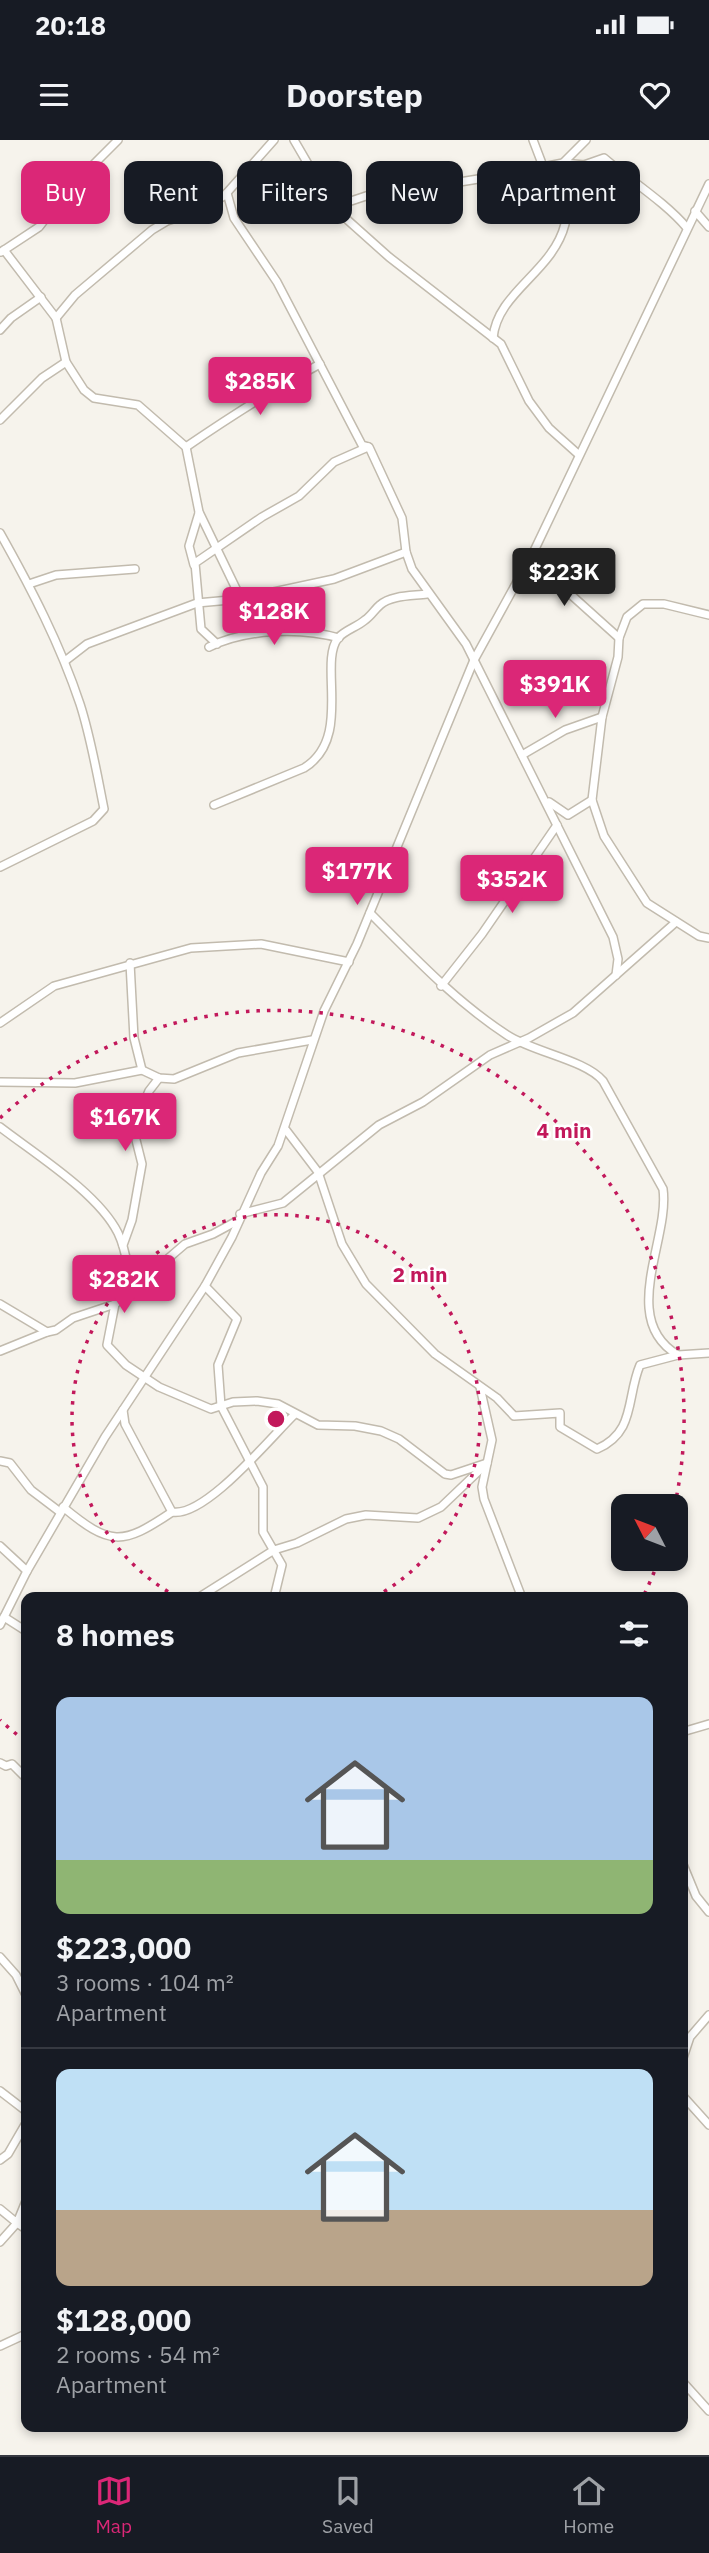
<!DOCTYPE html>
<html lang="en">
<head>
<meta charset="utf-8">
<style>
	:root { --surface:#171b24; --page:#242831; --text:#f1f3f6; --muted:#9ea1a6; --line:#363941; --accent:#db2777 }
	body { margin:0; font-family:"IBM Plex Sans",sans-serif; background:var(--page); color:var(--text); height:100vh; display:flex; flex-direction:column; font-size:26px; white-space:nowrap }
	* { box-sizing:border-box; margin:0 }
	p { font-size:23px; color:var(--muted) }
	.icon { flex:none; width:38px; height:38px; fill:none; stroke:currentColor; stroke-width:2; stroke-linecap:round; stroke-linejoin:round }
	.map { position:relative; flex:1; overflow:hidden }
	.drawer { position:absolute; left:21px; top:1452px; width:667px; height:840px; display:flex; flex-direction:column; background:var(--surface); border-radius:14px; box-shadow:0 4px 10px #0003 }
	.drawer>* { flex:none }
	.top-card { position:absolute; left:21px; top:21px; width:668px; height:63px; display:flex; gap:14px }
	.needle { width:46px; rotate:312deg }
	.controls { position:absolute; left:611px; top:1354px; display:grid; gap:14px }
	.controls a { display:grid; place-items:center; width:77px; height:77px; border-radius:14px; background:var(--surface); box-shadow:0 4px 10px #0003; font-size:35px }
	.price { position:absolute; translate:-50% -60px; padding:0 16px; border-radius:7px; background:var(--accent); color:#fff; font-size:23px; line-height:46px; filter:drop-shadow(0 2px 4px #0008) }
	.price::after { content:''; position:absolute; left:50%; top:42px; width:21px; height:16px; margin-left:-10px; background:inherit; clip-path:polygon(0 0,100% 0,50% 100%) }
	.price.on { background:#222; color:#fff }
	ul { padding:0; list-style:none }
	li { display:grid; align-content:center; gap:14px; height:371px; padding:0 35px }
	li+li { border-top:2px solid var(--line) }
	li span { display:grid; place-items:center; height:217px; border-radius:14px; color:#555 }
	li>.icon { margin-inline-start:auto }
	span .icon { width:126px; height:126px; fill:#fffc; stroke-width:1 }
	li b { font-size:30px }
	h2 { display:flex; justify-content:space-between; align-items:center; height:84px; padding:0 35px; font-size:30px }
	.chip { padding:0 24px; border-radius:14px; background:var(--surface); box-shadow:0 4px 10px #0003; font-size:24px; line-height:63px }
	.chip.on { background:var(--accent); color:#fff }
	.status { display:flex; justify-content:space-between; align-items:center; height:49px; padding:0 35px; background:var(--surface); direction:ltr }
	.status svg { height:19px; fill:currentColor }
	header { display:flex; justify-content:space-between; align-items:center; height:91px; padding:0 35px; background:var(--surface); font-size:32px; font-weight:700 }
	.menu { display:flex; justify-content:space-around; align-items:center; height:98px; border-top:2px solid var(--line); background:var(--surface); font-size:19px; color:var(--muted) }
	.menu a { display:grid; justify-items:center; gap:4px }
	.menu .on { color:var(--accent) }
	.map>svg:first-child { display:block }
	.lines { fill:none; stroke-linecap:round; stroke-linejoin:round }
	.minor-casing { stroke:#c2bbae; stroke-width:10 }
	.minor { stroke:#fff; stroke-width:7 }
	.ring { fill:none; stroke:#c2185b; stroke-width:3.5; stroke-dasharray:3.5 7 }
	.centre { fill:#c2185b; stroke:#fff; stroke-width:3.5 }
	.ring-label { font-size:21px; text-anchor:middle; font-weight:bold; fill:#c2185b; stroke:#fff; stroke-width:5; stroke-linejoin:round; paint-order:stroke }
</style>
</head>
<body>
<div class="status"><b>20:18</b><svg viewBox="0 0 49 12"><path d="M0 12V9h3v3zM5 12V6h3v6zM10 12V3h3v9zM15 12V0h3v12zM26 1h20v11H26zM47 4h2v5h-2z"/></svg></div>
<header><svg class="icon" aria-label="menu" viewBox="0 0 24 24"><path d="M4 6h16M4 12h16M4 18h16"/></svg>Doorstep<svg class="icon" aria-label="heart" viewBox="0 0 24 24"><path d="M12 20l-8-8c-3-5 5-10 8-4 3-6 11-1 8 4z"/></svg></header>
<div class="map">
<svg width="709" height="2315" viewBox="0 0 709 2315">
	<rect width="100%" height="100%" fill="#f6f3ec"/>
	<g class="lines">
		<g class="minor-casing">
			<g id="minor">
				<polyline points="294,0 333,67 389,117 501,204 529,261 549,288 578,314"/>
				<path d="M563,23L584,25L604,18C631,41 665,62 687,88"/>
				<polyline points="227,53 234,78 277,142 362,305 369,307 402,378 406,412 412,429 466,504 613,797 618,819 616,835"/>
				<polyline points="333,67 381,51 422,48 497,36 505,30 513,33 563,23 586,0"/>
				<polyline points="695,71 709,87"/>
				<polyline points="4,110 56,178 66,222 84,250 94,258 138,265 186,307 199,372 241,459"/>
				<polyline points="1,112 39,87 66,52 118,0"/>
				<polyline points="56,178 75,155 152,90 167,81 198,71 224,56 274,0"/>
				<polyline points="0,190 11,178 41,157"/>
				<path d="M493,198C497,152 553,132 565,84L533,0"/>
				<polyline points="0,280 42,238 66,222"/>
				<path d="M186,307C230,277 273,249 320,224"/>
				<path d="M0,393C31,448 60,504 80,564C91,598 97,634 104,669L93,681L0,727"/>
				<polyline points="534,411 559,444 619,498"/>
				<polyline points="194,425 189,406 199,373"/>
				<polyline points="29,444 56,435 135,429"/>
				<polyline points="709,475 664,464 643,464 627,477 619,498 618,517 602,577 592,660 604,696 647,763 699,796 709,798"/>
				<polyline points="217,504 201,489 195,423 262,377 299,356 334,322 368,307"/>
				<path d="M209,507C246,489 300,487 339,498"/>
				<polyline points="65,521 87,504 197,463 241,459 334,439 406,412"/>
				<polyline points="522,615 565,590 602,577"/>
				<polyline points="549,662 568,675 592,660"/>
				<path d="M214,665L304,628C353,598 318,524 338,498C345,490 357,487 365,480C371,476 375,469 380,465C391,455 413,456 427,454"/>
				<path d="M370,773C414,817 455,861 507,895C533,912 586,920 603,941L663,1049C670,1099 618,1180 678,1215"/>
				<polyline points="130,823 134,898 142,930"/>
				<polyline points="441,846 482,794 557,685"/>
				<polyline points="0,883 54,846 191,808 261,804 349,822"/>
				<polyline points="0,942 75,943 142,930 159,938 174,939 238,913 312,900"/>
				<path d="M0,987C35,1014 98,1053 118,1093C126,1109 128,1129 132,1146"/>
				<path d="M286,990L318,1032L342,1104L366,1144L435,1214L497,1258L514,1276L560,1273V1287L597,1309C636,1292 626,1258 640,1225L678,1215L709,1213"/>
				<polyline points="240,1074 283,1063 379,985 423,962 490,915 529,898 573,873 676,782"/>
				<polyline points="123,1105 132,1080 142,1024 133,988 149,951 159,938"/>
				<polyline points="205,1146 237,1179 218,1225 221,1266 263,1347 263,1392 282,1425 274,1458"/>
				<polyline points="0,1164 47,1192 56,1190 73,1178 115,1164 185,1104 213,1094 237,1081"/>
				<polyline points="115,1164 107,1205 126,1225 159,1247 211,1269 233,1262 257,1261 278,1264 318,1285 355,1286 381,1291 399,1299 445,1334 451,1335 487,1323"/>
				<polyline points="0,1211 47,1192"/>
				<polyline points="480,1247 492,1300 482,1347 484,1359 522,1458"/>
				<polyline points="123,1270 125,1284 172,1372"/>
				<polyline points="0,1321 10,1323 31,1350 60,1372"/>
				<path d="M63,1367C110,1406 122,1406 172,1372C205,1378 270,1298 295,1274"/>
				<polyline points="0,1406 27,1431"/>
				<polyline points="198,1458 274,1410 297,1403 346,1379 366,1375 418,1378 441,1367 484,1326"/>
				<polyline points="4,1477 26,1491"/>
				<polyline points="0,1485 27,1431 105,1297 205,1146 232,1097 261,1033 278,1006 324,871 357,804 474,520 534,411 709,44"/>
				<polyline points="682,1592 709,1584"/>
				<polyline points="0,1623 6,1626 12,1624 26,1638"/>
				<polyline points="682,1722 696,1756 709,1772"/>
				<polyline points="0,1817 16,1835 26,1855"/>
				<polyline points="682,1921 690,1897 709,1875"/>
				<polyline points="0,1951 26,1971"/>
				<polyline points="682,1955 709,1985"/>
				<polyline points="0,2020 8,2014 26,1983"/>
				<polyline points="0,2069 17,2083 26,2061"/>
				<polyline points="0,2102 17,2083 26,2089"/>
				<polyline points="0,2206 26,2194"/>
				<polyline points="682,2241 709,2271"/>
			</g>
		</g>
		<use href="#minor" class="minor"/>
	</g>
	<g class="ring">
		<path d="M177 1457A204 204 0 1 1 375 1457"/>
		<path d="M658 1422A408 408 0 0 1 644 1455M25 1601A408 408 0 0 1 0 1580M0 978A408 408 0 0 1 675 1364"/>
	</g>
	<circle cx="276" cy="1279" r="10" class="centre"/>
	<g class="ring-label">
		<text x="564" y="998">4 min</text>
		<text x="420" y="1142">2 min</text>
	</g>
</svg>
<div class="controls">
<a><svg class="needle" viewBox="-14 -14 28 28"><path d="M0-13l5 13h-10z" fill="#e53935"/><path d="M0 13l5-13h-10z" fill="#9ea1a6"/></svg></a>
</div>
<b class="price" style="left:260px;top:277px">$285K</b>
<b class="price on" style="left:564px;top:468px">$223K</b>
<b class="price" style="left:274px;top:507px">$128K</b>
<b class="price" style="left:555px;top:580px">$391K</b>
<b class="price" style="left:357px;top:767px">$177K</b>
<b class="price" style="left:512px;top:775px">$352K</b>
<b class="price" style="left:125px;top:1013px">$167K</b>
<b class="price" style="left:124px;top:1175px">$282K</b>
<div class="top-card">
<a class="chip on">Buy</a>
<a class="chip">Rent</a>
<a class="chip">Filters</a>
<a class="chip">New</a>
<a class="chip">Apartment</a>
</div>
<section class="drawer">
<h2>8 homes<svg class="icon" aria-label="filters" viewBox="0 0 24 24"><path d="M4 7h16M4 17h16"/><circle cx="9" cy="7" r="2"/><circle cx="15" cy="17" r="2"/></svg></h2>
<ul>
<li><span style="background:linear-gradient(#a9c7e8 75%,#8fb573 0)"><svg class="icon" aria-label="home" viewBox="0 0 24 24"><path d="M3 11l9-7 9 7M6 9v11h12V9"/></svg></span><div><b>$223,000</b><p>3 rooms · 104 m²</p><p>Apartment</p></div></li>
<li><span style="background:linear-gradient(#bfe0f5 65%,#b9a48a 0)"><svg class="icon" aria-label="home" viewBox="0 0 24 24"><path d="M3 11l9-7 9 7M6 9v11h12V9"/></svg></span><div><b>$128,000</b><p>2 rooms · 54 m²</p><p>Apartment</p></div></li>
</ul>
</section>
</div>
<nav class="menu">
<a class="on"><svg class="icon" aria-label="map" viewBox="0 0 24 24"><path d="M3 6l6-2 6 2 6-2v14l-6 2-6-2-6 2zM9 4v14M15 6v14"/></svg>Map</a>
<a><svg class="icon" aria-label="saved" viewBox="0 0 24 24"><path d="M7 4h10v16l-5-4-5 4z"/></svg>Saved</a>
<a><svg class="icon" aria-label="home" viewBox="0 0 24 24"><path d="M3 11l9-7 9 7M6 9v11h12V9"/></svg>Home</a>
</nav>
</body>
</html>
